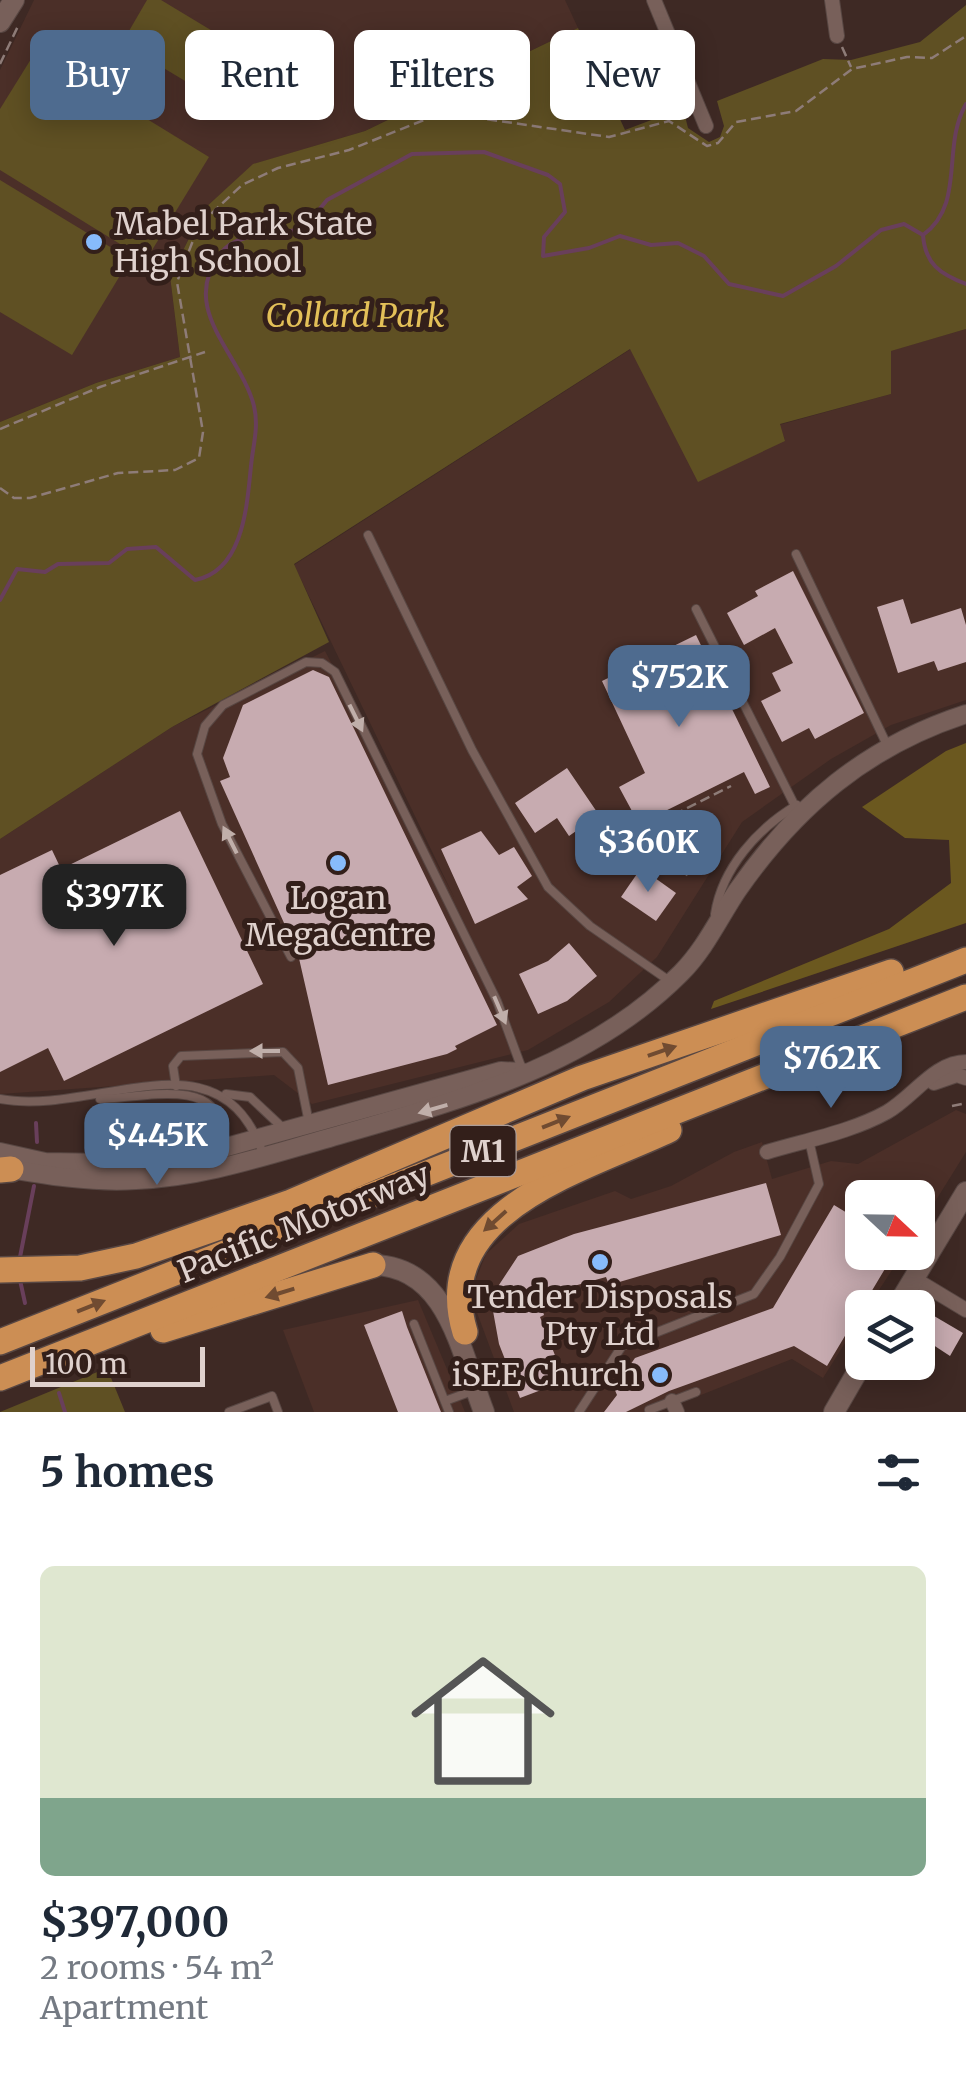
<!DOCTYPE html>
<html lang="en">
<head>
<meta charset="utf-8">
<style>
	:root { --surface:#fff; --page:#f6f6f7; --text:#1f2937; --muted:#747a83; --line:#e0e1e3; --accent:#4e6b8f }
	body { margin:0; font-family:Merriweather,serif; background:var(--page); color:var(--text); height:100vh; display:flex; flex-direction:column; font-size:38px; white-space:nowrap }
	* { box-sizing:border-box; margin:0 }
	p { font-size:32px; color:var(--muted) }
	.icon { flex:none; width:55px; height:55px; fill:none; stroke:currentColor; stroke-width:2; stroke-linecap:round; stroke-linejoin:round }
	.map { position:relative; height:1412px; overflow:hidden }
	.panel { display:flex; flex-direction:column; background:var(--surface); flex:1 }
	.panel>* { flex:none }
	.banner { position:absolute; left:30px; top:30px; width:908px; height:90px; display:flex; gap:20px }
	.needle { width:65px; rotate:112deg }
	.buttons { position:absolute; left:845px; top:1180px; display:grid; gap:20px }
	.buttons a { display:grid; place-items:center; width:90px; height:90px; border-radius:15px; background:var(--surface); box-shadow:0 5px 25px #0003; font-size:50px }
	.scale { position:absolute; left:30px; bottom:25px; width:175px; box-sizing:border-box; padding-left:10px; border:5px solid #dfd1cd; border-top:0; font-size:28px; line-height:35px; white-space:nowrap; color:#dfd1cd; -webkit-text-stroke:8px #331f1a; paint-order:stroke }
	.price { position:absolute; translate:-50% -85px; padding:0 22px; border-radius:20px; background:var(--accent); color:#fff; font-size:32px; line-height:65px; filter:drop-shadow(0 2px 5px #0008) }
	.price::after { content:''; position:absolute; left:50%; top:60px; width:30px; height:22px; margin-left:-15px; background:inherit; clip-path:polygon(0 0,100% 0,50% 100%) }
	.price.selected { background:#222; color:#fff }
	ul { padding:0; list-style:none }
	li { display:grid; align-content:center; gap:20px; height:530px; padding:0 40px }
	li+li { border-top:2px solid var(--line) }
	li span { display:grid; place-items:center; height:310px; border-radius:15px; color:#555 }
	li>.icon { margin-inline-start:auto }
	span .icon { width:180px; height:180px; fill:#fffc; stroke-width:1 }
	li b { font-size:42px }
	h2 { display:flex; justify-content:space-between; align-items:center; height:120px; padding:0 40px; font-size:42px }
	.chip { padding:0 35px; border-radius:15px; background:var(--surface); box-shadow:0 5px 25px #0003; font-size:35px; line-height:90px }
	.chip.selected { background:var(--accent); color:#fff }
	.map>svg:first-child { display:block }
	.built { fill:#4b2f28 }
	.green { fill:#5f5023 }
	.forest { fill:#6b581f }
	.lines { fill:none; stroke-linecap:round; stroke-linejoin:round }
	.stream { stroke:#693f5b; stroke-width:4 }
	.building { fill:#c7abb0 }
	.service-casing { stroke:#584743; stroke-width:10 }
	.minor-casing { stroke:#584743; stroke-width:16 }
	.tertiary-casing { stroke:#584743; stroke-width:20 }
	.secondary-casing { stroke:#584743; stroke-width:22 }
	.motorway-casing { stroke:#584743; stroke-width:28 }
	.path { stroke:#8e7c78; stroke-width:2.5; stroke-dasharray:10 5; stroke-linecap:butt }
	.service { stroke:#78605a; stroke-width:8 }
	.minor { stroke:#78605a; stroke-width:14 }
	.tertiary { stroke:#78605a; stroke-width:18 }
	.secondary { stroke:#78605a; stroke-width:20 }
	.motorway { stroke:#cc8e54; stroke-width:25 }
	.oneway { fill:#c0afaa }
	.oneway2 { fill:#704b31 }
	.poi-dot { fill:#87bbfb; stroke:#331f1a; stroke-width:4 }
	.labels { text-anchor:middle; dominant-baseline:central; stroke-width:10; stroke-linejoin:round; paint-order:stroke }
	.shield { fill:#331f1a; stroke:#ab9c97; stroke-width:2.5 }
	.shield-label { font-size:30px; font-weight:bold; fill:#dfd1cd }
	.poi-label { font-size:32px; fill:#dfd1cd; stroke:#331f1a }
	.park-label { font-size:32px; font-style:italic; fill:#e3c058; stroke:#331f1a }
	.street-label { font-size:32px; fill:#dfd1cd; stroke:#331f1a }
</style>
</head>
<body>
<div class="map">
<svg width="966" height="1412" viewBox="0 0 966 1412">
	<rect width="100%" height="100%" fill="#3e2924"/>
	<g class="built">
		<polygon points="34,0 565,0 578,28 365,131 254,164 204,209 170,276 180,357 96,383 0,422 0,70"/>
		<polygon points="966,329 966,700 891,725 831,759 742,822 657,957 609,1002 528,1050 312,1104 274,1075 0,1094 0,839 172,727 325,651 454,897 294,565 631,349 785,440 779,425 891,394 890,351"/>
		<polygon points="956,1110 966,1114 966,1152 918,1229 918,1198 862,1198 862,1252 903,1253 868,1307 862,1308 862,1316 823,1378 792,1359 658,1412 514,1412 476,1310 474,1284 486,1254 519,1224 615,1191 631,1199 671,1186 734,1152 762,1142 772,1179 831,1161 858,1164"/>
		<polygon points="418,1300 465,1412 314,1412 283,1330"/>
	</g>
	<g class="green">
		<polygon points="147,0 161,0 264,62 235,111 122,43"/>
		<polygon points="966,5 966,329 891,351 891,394 780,424 785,441 698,482 630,349 294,564 329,642 172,727 0,839 0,422 96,383 180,357 170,276 204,209 253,164 365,131 578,28 625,130 683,108 688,128 709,142 720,137 724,126 717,101 823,59 851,60 920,42"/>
		<polygon points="36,51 209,157 146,260 0,170 0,109"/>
		<polygon points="0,180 130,259 72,355 0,312"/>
		<polygon points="107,1368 125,1412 0,1412"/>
	</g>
	<polygon class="forest" points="966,743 966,923 711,1009 714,1001 889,929 951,883 949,840 905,838 862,807 946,751"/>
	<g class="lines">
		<g class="stream">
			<path d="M923,235C966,204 941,147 966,104"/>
			<path d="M0,600L17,569L45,572L58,564L109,563L127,549L156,547L195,580C244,571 247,504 251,466C253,445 259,427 254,406C241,354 177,309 221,253C239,229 283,237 305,227L327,200L412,154L484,152L548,175L560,184L565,212L544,237L543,256L589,248L620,236L651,245L678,243L704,256L729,284L783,296L836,266L881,230L904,224L923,235C925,264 940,274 966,284"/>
			<polyline points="36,1123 37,1142"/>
			<polyline points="20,1257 34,1186"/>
			<polyline points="20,1280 25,1303"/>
			<polyline points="59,1393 65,1412"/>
		</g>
	</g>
	<g class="building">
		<polygon points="793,571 864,713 815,739 809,728 782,742 761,701 781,691 772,673 793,663 775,628 744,645 727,613 758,596 755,591"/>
		<polygon points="903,599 911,624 961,608 966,625 966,662 938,671 934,661 898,673 877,607"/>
		<polygon points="696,635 770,787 755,794 744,772 639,824 619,787 645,773 602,681"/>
		<polygon points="313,670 329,677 497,1025 455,1046 457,1049 447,1054 328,1085 298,954 220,781 230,777 223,758 243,705"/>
		<polygon points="567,768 599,815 569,836 557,818 535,833 515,803"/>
		<polygon points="180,811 263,984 64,1081 48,1048 0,1072 0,875 52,850 61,869"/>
		<polygon points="481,831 499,855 514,847 532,876 517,887 528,899 475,924 441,849"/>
		<polygon points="641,868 676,893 656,921 621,897"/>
		<polygon points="569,943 597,976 567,1001 538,1014 519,974 548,961"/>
		<polygon points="766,1183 781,1235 609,1285 606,1277 538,1296 544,1315 540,1317 565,1381 520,1398 499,1344 493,1311 495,1291 518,1256 574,1234"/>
		<polygon points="834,1205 862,1222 862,1252 895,1252 827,1366 794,1346 669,1391 626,1412 604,1412 617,1395 614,1388 635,1358 773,1308"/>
		<polygon points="402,1311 407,1327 441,1412 398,1412 364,1325"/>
		<polygon points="929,1313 963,1333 950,1356 918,1335"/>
	</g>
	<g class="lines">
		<g class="service-casing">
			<g id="service">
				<polyline points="368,535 472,750 548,887 590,926 671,982"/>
				<polyline points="796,554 887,745"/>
				<polyline points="696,609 799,814"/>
				<path d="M715,914C722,868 758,828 797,805"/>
				<polyline points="291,957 222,824 197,754 205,726 223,705 306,662 322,663 335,672 497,1001 522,1069"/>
				<polyline points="176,1086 173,1066 181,1056 283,1052 298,1068 309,1123"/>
				<polyline points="226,1094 250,1097 284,1129"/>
				<path d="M0,1099C97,1117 222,1026 264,1157"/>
				<path d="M100,1099C134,1099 218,1076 219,1128L205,1145L139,1155L137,1162"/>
				<polyline points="414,1324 449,1412"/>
				<polyline points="445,1401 475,1390"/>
				<polyline points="649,1410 696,1392"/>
				<polyline points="229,1412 272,1396 278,1412"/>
				<polyline points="579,1412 622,1346 754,1294 780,1257 819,1184 809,1140"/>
			</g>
		</g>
		<g class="minor-casing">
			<g id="minor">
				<polyline points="654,0 706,126"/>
				<polyline points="832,0 837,36"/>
				<polyline points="934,1083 957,1075 966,1078"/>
				<path d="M767,1152C807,1140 851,1132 887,1112C913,1097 935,1062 966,1062"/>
				<polyline points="913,1278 966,1310"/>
				<polyline points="672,1401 677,1412"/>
			</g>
		</g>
		<g class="tertiary-casing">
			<g id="tertiary">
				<polyline points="0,1152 45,1162 165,1164 501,1071 522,1072"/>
				<path d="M0,1167C44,1175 92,1183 136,1180C204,1177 264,1156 329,1138C453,1102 587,1068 681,973C705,949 719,918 737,891C796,806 867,746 966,714"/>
			</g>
		</g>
		<g class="secondary-casing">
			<g id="secondary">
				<polyline points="0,22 14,0"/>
				<path d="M373,1265C448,1266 461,1353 484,1412"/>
				<polyline points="896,1308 966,1192"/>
				<polyline points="834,1412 863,1362"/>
			</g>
		</g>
		<g class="motorway-casing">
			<g id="motorway">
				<polyline points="0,1170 11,1169"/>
				<polyline points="0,1270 80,1268 136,1256 291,1202 582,1078 891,972"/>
				<polyline points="163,1330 373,1265"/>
				<path d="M465,1332C428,1210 587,1169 669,1130"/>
				<polyline points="0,1342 966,960"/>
				<polyline points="0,1378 966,997"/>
			</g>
		</g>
		<g class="path">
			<polyline points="842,47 851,67"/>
			<polyline points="0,64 19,24"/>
			<polyline points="0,429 100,387 205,352"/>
			<polyline points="0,488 14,498 30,498 118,473 175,470 199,458 203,432 177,282 199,225 242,185 278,168 349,150 434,116 465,116 609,137 669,121 707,146 718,143 736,122 796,111 852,69 907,57 932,58 966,36"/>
			<polyline points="645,840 642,831 731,786"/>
			<polyline points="655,852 690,877"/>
			<polyline points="952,1106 966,1103"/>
		</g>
		<use href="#service" class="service"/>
		<use href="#minor" class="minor"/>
		<use href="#tertiary" class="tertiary"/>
		<use href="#secondary" class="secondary"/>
		<use href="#motorway" class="motorway"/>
	</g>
	<defs><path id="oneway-solid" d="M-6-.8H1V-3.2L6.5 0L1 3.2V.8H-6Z" transform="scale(2.5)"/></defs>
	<g class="oneway">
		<use href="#oneway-solid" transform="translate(356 718) rotate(64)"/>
		<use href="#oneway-solid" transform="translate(230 840) rotate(-117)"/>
		<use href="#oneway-solid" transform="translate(500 1010) rotate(67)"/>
		<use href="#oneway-solid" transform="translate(265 1051) rotate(-180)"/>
		<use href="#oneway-solid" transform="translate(433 1109) rotate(164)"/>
	</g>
	<g class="oneway2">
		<use href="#oneway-solid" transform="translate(662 1051) rotate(-19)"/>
		<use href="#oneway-solid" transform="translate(556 1122) rotate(-22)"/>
		<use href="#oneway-solid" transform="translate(495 1221) rotate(138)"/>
		<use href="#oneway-solid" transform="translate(280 1293) rotate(163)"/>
		<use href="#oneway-solid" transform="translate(91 1306) rotate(-22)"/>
	</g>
	<g class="poi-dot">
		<circle cx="94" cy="242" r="10"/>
		<circle cx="338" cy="863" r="10"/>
		<circle cx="600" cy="1262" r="10"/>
		<circle cx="660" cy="1375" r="10"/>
	</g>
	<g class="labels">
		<rect class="shield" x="450.5" y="1126" width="65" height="50" rx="8"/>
		<g class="shield-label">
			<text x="483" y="1151">M1</text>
		</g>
		<g class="poi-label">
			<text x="114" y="224" text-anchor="start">Mabel Park State<tspan x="114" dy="37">High School</tspan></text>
			<text x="338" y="898">Logan<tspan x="338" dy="37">MegaCentre</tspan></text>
			<text x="600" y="1297">Tender Disposals<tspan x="600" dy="37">Pty Ltd</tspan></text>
			<text x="640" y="1375" text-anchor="end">iSEE Church</text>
		</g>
		<g class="park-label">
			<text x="355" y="316">Collard Park</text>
		</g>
		<g class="street-label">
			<text transform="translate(304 1223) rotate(-22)">Pacific Motorway</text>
		</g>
	</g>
</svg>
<div class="buttons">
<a><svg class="needle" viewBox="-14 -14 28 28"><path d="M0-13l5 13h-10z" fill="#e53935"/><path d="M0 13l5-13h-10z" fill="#747a83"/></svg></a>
<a><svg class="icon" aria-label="layers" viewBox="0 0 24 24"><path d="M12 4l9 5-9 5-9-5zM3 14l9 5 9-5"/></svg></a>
</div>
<div class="scale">100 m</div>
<b class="price" style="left:679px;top:730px">$752K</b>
<b class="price" style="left:648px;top:895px">$360K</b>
<b class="price selected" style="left:114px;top:949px">$397K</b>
<b class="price" style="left:831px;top:1111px">$762K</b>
<b class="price" style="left:157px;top:1188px">$445K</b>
<div class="banner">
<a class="chip selected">Buy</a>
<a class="chip">Rent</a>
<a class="chip">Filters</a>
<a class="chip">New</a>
</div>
</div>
<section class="panel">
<h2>5 homes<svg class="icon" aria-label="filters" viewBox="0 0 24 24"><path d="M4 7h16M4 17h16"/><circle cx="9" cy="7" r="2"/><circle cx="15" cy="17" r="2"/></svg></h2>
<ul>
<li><span style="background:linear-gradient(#dfe7d0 75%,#7fa58c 0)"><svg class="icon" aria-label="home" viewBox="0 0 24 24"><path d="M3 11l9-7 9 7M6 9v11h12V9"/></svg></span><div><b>$397,000</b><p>2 rooms · 54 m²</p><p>Apartment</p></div></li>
</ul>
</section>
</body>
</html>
